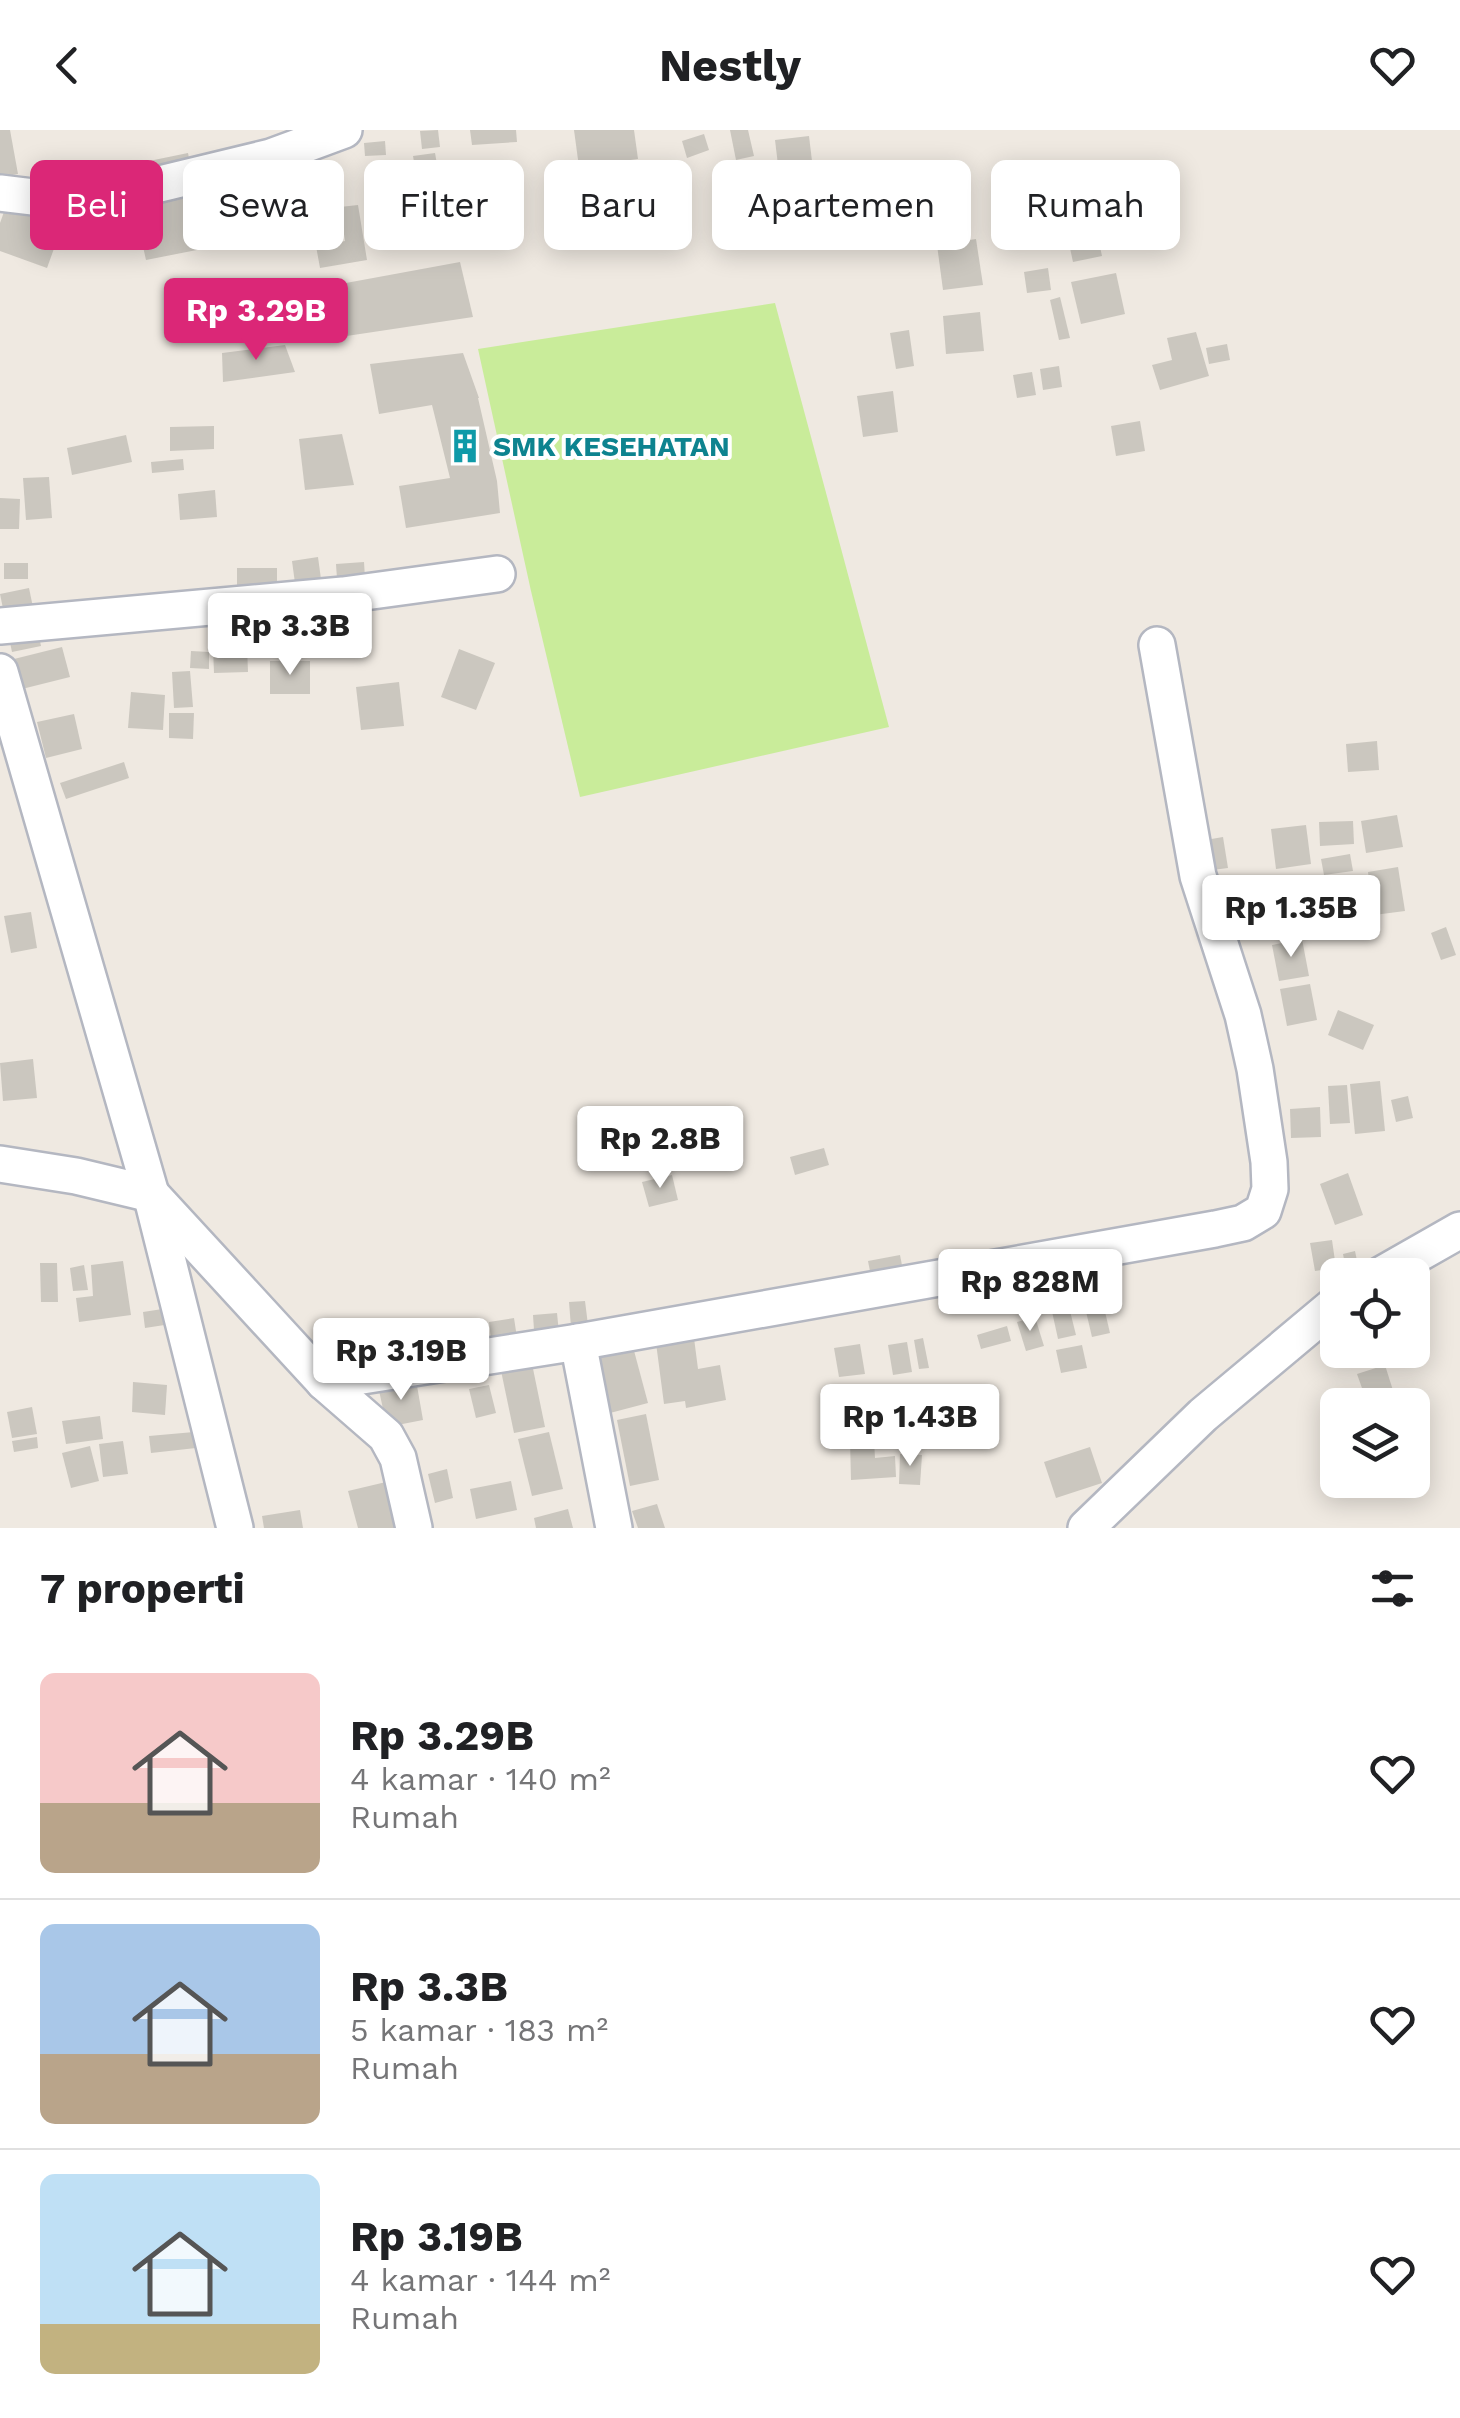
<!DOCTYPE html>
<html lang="id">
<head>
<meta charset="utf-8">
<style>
	:root { --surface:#fff; --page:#f6f6f6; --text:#202124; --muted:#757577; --line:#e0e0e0; --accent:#db2777 }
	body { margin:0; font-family:"Work Sans",sans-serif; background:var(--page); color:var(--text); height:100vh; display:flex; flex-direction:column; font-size:38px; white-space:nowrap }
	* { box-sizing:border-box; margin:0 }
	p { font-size:32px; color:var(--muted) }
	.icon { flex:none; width:55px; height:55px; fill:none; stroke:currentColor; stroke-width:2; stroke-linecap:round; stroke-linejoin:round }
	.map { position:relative; height:1398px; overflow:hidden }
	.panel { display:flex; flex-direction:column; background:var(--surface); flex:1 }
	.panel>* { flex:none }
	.banner { position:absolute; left:30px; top:30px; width:1400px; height:90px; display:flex; gap:20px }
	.fabs { position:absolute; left:1320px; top:1128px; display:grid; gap:20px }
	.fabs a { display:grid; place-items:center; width:110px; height:110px; border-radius:15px; background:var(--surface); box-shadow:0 5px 25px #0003; font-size:50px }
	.price { position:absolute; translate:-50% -85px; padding:0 22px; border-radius:10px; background:#fff; color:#222; font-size:32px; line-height:65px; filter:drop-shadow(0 2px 5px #0008) }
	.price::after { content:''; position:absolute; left:50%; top:60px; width:30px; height:22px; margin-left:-15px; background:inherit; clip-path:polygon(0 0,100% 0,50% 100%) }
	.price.on { background:var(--accent); color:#fff }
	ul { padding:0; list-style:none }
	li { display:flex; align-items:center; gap:30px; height:250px; padding:0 40px }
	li+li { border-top:2px solid var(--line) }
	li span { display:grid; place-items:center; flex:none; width:280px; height:200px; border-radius:15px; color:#555 }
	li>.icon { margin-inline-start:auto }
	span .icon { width:120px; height:120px; fill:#fffc; stroke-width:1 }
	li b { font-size:42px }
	h2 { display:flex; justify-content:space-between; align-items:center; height:120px; padding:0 40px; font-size:42px }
	.tag { padding:0 35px; border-radius:15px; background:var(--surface); box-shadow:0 5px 25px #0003; font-size:35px; line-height:90px }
	.tag.on { background:var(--accent); color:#fff }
	header { display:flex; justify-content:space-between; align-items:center; height:130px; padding:0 40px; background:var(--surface); font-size:45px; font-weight:700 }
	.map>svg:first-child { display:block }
	.pitch { fill:#c9ec9a }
	.building { fill:#cbc7bf }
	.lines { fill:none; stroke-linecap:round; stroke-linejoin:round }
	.minor-casing { stroke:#b4b7c1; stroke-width:40 }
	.minor { stroke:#fff; stroke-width:35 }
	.labels { text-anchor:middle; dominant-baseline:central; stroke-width:8; stroke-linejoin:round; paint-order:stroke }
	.culture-label { font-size:28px; font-weight:bold; fill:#0d838f; stroke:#fff; text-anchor:start }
</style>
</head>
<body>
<header><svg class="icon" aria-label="back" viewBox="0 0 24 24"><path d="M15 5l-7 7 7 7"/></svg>Nestly<svg class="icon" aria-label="heart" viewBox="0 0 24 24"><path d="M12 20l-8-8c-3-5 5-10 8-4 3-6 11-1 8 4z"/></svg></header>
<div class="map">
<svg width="1460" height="1398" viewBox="0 0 1460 1398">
	<rect width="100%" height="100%" fill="#efe9e1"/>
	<polygon class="pitch" points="775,173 889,597 580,667 531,461 478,219"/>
	<g class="building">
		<polygon points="0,0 10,0 18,44 0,47"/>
		<polygon points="438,0 440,17 422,19 420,1"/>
		<polygon points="470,0 516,0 517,12 472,15"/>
		<polygon points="574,0 634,0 638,29 579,37"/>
		<polygon points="730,0 748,0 754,26 736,30"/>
		<polygon points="704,4 709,20 687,28 682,11"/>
		<polygon points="809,6 812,31 778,35 775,10"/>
		<polygon points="385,11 386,25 365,26 364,13"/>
		<polygon points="188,23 207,118 146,130 134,76 157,71 149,31"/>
		<polygon points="435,23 440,51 418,55 413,26"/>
		<polygon points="326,30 338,105 308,109 296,35"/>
		<polygon points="822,30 827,53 800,60 794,37"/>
		<polygon points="933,35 942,66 907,77 897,46"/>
		<polygon points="613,41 616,63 585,67 582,46"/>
		<polygon points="278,50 285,82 261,88 254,56"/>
		<polygon points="13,57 69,77 47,138 0,121 0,93"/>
		<polygon points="837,64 839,78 818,82 815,67"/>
		<polygon points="358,75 367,130 320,138 316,116 345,111 340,77"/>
		<polygon points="1097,103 1102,126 1073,132 1068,109"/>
		<polygon points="976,109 983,155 943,160 937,115"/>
		<polygon points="460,132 473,187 300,213 297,162"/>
		<polygon points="1048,138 1051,160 1027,163 1024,142"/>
		<polygon points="1116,143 1125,184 1081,194 1071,152"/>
		<polygon points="1060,167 1070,208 1059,210 1050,170"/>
		<polygon points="980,182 984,221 946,224 943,186"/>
		<polygon points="909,200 914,236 896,239 890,203"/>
		<polygon points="1196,202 1209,246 1160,260 1152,235 1172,230 1167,208"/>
		<polygon points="1227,214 1230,230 1209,234 1206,218"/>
		<polygon points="285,215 295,242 223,252 222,223"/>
		<polygon points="463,223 479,268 478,268 497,351 500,383 406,398 399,356 450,348 432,275 379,284 370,234"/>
		<polygon points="1059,236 1062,257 1043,260 1040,239"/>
		<polygon points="1032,242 1036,265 1017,268 1013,245"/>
		<polygon points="893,261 898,302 863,307 857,266"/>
		<polygon points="1140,291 1145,321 1116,326 1111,296"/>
		<polygon points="214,296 214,319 170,321 170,297"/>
		<polygon points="342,304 354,355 305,360 299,309"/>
		<polygon points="126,305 132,332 72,345 67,318"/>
		<polygon points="183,329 184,340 152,343 151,332"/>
		<polygon points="49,347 52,388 26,390 23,348"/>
		<polygon points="215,360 217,387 180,390 178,364"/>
		<polygon points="0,368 20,369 19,399 0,399"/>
		<polygon points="318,427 323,464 297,468 292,431"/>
		<polygon points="364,432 366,463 338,464 336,434"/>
		<rect x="4" y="433" width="24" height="16"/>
		<rect x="237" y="438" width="40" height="36"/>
		<polygon points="29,458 41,516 12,522 0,464"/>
		<polygon points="216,494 244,497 243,510 215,506"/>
		<polygon points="247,516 248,542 214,543 213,517"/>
		<polygon points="62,517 70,547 22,559 14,529"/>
		<polygon points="459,519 495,533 476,580 441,567"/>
		<polygon points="191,521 209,522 209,539 190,538"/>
		<rect x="270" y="531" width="40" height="33"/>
		<polygon points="190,541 193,577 174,578 172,542"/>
		<polygon points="399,552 404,596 361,600 356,557"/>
		<polygon points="131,562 165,565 163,600 128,598"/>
		<polygon points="169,583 194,583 193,609 169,608"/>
		<polygon points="74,584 82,619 46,628 37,592"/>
		<polygon points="1377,611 1379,640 1348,642 1346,614"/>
		<polygon points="124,632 129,648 66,669 60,653"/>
		<polygon points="1397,685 1403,717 1366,723 1361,691"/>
		<polygon points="1353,691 1354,714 1320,716 1319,692"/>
		<polygon points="1306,695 1311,734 1276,739 1271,699"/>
		<polygon points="1223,707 1228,738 1204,741 1200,711"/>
		<polygon points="1350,724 1353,741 1324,745 1321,729"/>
		<polygon points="1398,737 1405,781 1374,785 1368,742"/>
		<polygon points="1334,750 1343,797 1298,806 1289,759"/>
		<polygon points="31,782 37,818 11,823 4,786"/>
		<polygon points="1446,797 1456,825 1441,830 1431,803"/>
		<polygon points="1302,809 1309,846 1279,851 1272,815"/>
		<polygon points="1310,854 1317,890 1287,896 1280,859"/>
		<polygon points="1338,880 1374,895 1363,920 1328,905"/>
		<polygon points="33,929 37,968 3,971 0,933"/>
		<polygon points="1380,951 1385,1001 1355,1004 1350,954"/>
		<polygon points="1347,955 1350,993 1330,994 1328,956"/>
		<polygon points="1408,966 1413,988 1396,992 1391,970"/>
		<polygon points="1320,977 1321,1007 1291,1008 1290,979"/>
		<polygon points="824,1018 829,1035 795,1045 790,1027"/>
		<polygon points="1348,1043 1363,1085 1335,1095 1320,1054"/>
		<polygon points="672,1045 678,1070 649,1077 642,1052"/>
		<polygon points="1332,1110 1336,1138 1315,1141 1310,1113"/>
		<polygon points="1355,1121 1360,1145 1347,1145 1343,1124"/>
		<polygon points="900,1125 908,1166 876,1172 868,1131"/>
		<polygon points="123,1131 131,1185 79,1192 76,1168 93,1166 91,1135"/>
		<polygon points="40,1133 57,1133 58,1172 41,1172"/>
		<polygon points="84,1135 88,1160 73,1161 70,1138"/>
		<polygon points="1102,1169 1110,1203 1092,1207 1084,1173"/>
		<polygon points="585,1171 588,1195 571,1197 569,1172"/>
		<polygon points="1068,1173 1076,1205 1058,1209 1051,1177"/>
		<polygon points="169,1178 171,1194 145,1198 143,1182"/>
		<polygon points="557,1183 560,1213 535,1215 533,1185"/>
		<polygon points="1035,1187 1044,1216 1026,1221 1017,1192"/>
		<polygon points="514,1188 519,1221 493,1225 489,1192"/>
		<polygon points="1007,1196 1011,1211 981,1219 977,1205"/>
		<polygon points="477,1197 482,1229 442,1235 437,1203"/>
		<polygon points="694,1208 698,1239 720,1235 726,1270 686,1278 685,1271 664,1274 656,1213"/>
		<polygon points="923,1208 929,1238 919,1239 914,1210"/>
		<polygon points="907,1212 912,1242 893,1245 888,1215"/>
		<polygon points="860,1214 865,1244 839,1247 834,1218"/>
		<polygon points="1082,1215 1087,1238 1061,1243 1056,1220"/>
		<polygon points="633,1217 648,1273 610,1283 595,1227"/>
		<polygon points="531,1229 545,1297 514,1303 500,1236"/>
		<polygon points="1385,1235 1396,1270 1380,1275 1368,1275 1357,1244"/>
		<polygon points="416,1250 423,1290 387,1297 378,1256"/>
		<polygon points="133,1252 167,1255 165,1285 132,1282"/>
		<polygon points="489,1255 496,1283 476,1288 469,1259"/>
		<polygon points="966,1272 970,1295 944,1299 940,1276"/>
		<polygon points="32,1277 37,1304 12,1308 7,1282"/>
		<polygon points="646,1284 659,1350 630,1356 617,1290"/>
		<polygon points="100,1286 103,1309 66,1314 62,1291"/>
		<polygon points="1326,1297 1338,1297 1338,1345 1328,1346"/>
		<polygon points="194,1302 196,1318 151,1323 149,1306"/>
		<polygon points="549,1302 563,1359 532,1366 518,1309"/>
		<polygon points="37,1307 38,1318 14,1322 12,1311"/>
		<polygon points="850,1310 874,1310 875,1328 895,1326 896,1347 851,1350"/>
		<polygon points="123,1311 128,1344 103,1347 99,1314"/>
		<polygon points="90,1316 99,1351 71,1358 62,1323"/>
		<polygon points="1090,1317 1102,1353 1056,1368 1044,1332"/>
		<polygon points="900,1324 922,1325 920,1355 899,1354"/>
		<polygon points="447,1339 453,1368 435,1373 428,1344"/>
		<polygon points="511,1351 517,1380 476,1389 470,1359"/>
		<polygon points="386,1352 397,1398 358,1398 348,1361"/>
		<polygon points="657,1374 665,1398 638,1398 632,1381"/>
		<polygon points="568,1379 573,1398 536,1398 534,1388"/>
		<polygon points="300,1380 303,1398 264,1398 262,1386"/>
	</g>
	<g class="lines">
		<g class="minor-casing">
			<g id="minor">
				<polyline points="0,63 50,69 79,70 139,59 271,27 344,0"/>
				<polyline points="0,496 343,465 497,444"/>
				<polyline points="0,542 151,1064 235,1398"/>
				<polyline points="0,1034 76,1046 151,1064 324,1252 386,1306 398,1328 414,1398"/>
				<polyline points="1381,1145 1460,1100"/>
				<polyline points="578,1212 614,1398"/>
				<polyline points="324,1252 578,1212 1215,1099 1243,1093 1263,1081 1270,1059 1269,1032 1255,939 1243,885 1198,746 1157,515"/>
				<polyline points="1086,1398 1203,1285 1338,1172"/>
			</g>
		</g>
		<use href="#minor" class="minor"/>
	</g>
	<defs>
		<g id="building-bare" transform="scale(2.7)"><path d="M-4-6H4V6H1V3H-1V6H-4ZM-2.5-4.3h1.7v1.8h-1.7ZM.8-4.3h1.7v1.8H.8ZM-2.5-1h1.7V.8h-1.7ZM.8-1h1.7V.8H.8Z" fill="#0f9aa8" stroke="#fff" stroke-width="2.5" paint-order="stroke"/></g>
	</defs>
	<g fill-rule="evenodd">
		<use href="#building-bare" x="465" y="316"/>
	</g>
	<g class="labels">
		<g class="culture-label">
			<text x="493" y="316">SMK KESEHATAN</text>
		</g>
	</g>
</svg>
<div class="fabs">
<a><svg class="icon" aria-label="locate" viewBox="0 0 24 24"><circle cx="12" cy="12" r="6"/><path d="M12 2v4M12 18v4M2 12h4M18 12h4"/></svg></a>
<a><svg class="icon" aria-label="layers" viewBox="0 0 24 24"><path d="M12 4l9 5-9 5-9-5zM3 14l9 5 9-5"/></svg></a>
</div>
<b class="price on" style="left:256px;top:233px">Rp 3.29B</b>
<b class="price" style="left:290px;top:548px">Rp 3.3B</b>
<b class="price" style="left:1291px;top:830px">Rp 1.35B</b>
<b class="price" style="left:660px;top:1061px">Rp 2.8B</b>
<b class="price" style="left:1030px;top:1204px">Rp 828M</b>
<b class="price" style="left:401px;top:1273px">Rp 3.19B</b>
<b class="price" style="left:910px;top:1339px">Rp 1.43B</b>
<div class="banner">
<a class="tag on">Beli</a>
<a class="tag">Sewa</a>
<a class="tag">Filter</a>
<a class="tag">Baru</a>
<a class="tag">Apartemen</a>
<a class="tag">Rumah</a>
</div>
</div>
<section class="panel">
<h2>7 properti<svg class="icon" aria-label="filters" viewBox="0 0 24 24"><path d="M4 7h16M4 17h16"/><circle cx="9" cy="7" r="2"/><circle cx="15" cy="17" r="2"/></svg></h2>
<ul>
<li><span style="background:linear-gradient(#f6c9c9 65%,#b9a48a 0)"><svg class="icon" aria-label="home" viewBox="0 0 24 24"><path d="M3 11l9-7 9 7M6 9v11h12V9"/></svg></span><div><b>Rp 3.29B</b><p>4 kamar · 140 m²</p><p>Rumah</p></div><svg class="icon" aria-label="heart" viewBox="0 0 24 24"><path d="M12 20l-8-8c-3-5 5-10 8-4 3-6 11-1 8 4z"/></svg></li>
<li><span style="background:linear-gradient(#a9c7e8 65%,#b9a48a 0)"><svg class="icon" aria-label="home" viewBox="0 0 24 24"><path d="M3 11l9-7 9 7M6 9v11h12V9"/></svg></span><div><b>Rp 3.3B</b><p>5 kamar · 183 m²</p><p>Rumah</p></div><svg class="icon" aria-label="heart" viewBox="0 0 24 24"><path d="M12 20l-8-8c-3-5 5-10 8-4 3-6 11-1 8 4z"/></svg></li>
<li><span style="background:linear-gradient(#bfe0f5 75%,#c2b280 0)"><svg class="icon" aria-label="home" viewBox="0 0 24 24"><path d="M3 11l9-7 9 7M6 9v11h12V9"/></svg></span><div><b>Rp 3.19B</b><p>4 kamar · 144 m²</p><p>Rumah</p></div><svg class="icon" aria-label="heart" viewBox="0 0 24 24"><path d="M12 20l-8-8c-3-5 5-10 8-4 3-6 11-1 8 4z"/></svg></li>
</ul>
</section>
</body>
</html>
